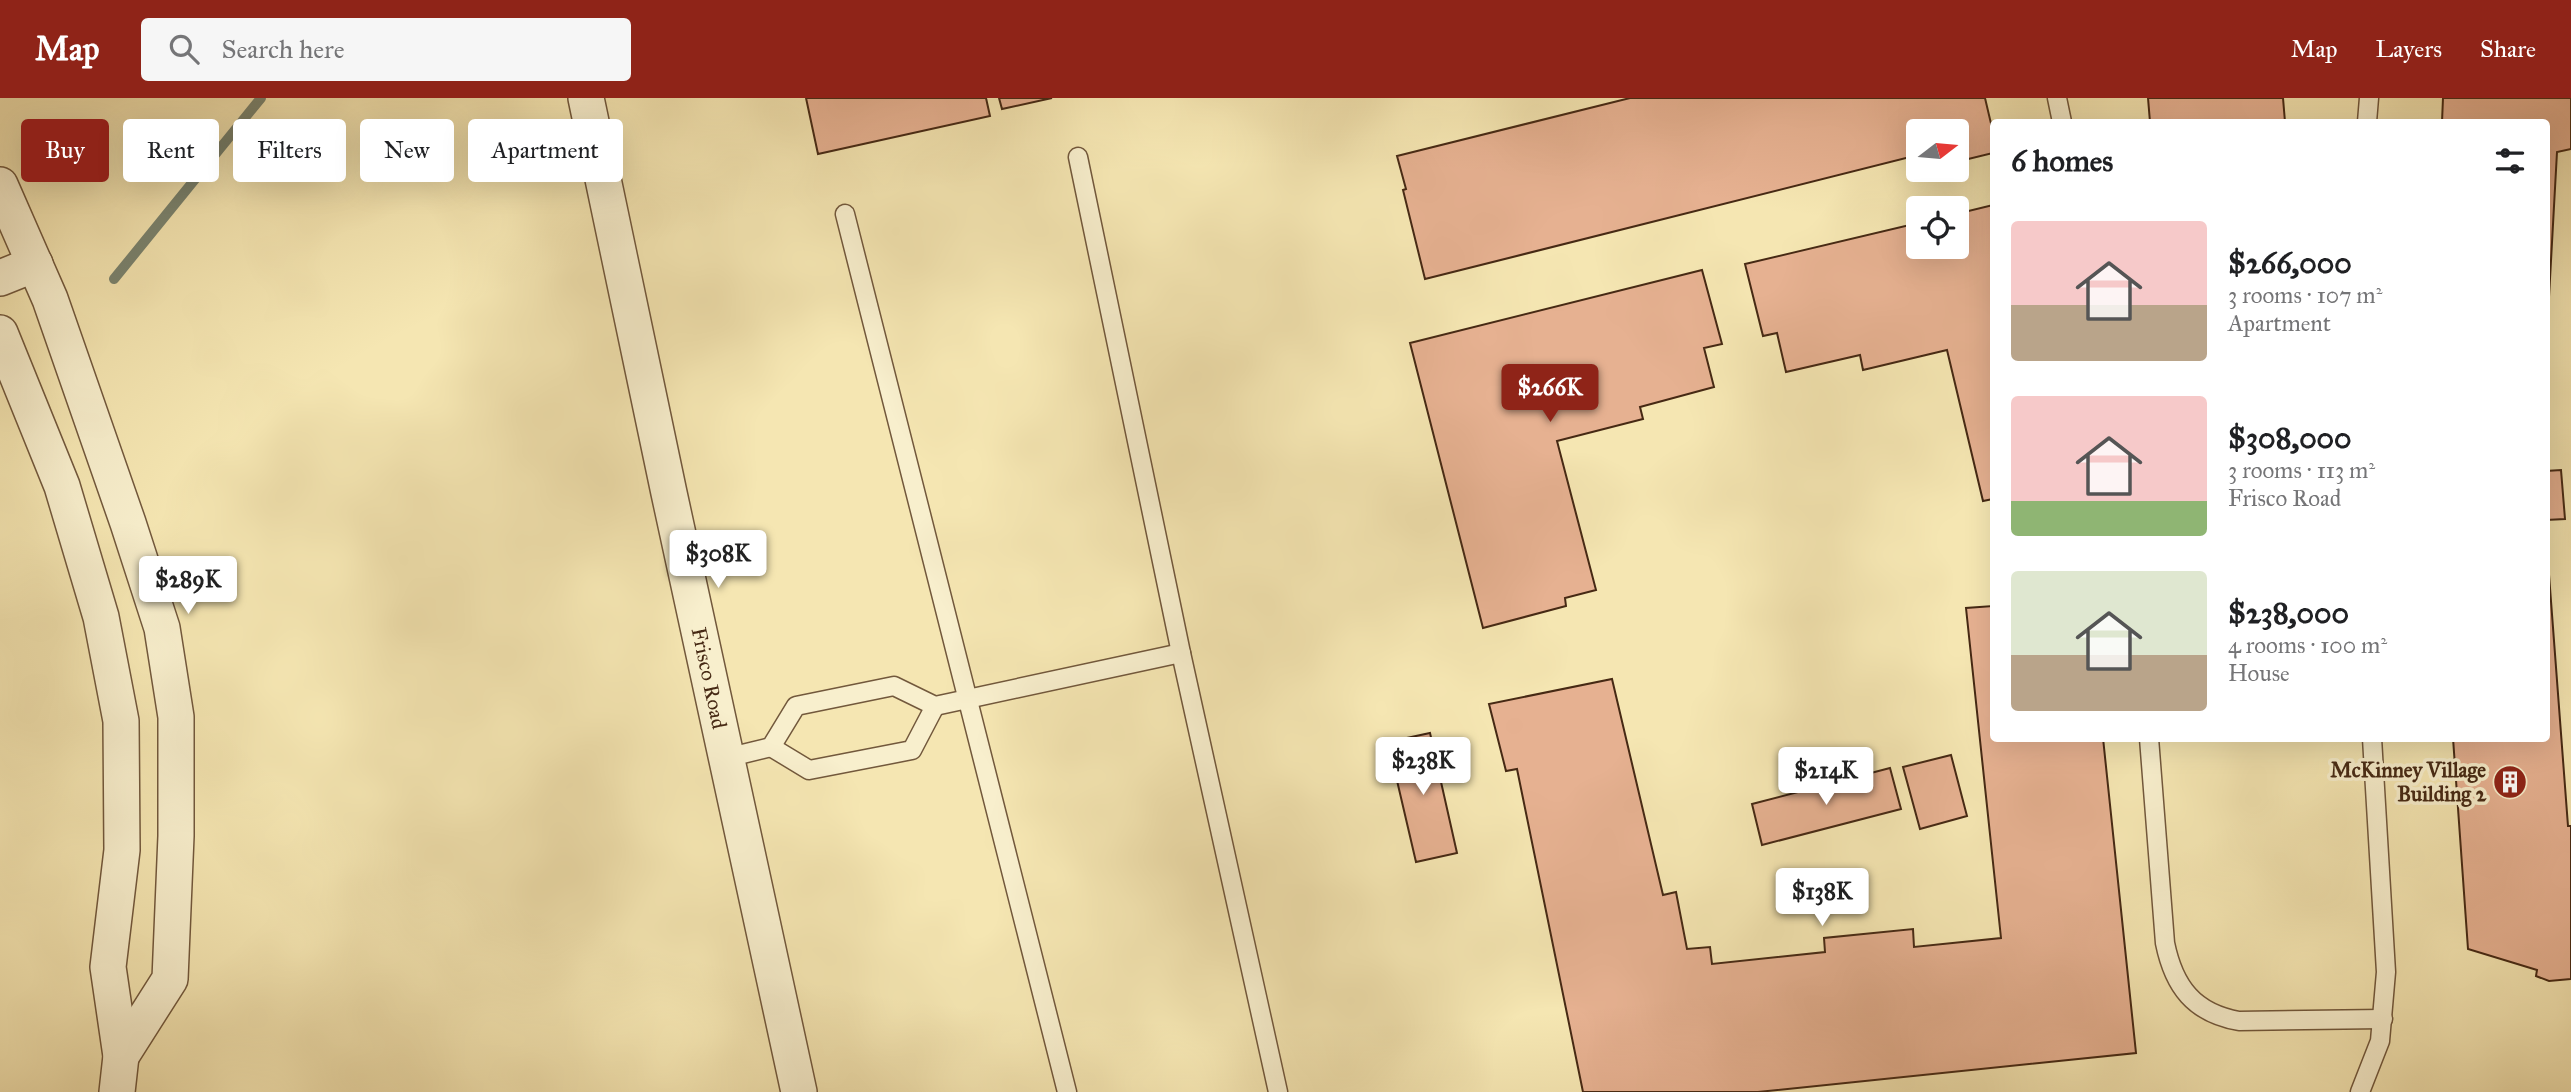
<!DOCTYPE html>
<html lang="en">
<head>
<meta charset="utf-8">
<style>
	:root { --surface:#fff; --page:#f6f6f6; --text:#202124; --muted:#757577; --accent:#8f2418 }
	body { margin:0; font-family:"IM FELL Great Primer",serif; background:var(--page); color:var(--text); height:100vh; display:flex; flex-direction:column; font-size:26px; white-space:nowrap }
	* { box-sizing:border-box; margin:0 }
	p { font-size:23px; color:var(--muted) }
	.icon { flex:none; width:38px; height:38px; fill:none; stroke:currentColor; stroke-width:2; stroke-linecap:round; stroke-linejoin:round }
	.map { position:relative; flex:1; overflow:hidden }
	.panel { position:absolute; left:1990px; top:21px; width:560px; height:623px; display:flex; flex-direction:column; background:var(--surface); border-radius:7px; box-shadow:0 7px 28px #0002 }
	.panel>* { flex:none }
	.hud { position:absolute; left:21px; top:21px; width:665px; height:63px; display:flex; gap:14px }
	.needle { width:46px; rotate:74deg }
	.buttons { position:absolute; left:1906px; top:21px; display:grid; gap:14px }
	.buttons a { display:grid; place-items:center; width:63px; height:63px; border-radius:7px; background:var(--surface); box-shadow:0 7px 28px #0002; font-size:35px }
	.price { position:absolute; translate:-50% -60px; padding:0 16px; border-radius:7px; background:#fff; color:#222; font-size:23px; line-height:46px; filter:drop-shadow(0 2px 4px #0008) }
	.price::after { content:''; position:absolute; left:50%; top:42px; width:21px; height:16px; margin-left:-10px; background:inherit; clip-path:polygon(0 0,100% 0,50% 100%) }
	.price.selected { background:var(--accent); color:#fff }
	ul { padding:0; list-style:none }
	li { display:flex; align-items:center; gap:21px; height:175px; padding:0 21px }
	li span { display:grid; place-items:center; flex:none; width:196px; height:140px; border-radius:7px; color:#555 }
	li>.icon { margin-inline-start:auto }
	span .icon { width:84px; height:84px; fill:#fffc; stroke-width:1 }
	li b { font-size:30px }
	h2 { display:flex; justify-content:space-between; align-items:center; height:84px; padding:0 21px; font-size:30px }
	.pill { padding:0 24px; border-radius:7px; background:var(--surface); box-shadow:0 7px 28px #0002; font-size:24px; line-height:63px }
	.pill.selected { background:var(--accent); color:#fff }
	header { display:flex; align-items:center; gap:42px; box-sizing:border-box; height:98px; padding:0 35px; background:var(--accent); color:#fff }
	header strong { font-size:33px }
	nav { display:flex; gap:38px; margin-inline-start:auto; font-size:24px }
	.search { width:490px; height:63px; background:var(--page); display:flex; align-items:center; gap:18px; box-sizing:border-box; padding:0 24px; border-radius:7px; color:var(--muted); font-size:26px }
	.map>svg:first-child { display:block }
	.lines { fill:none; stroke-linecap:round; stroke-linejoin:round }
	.stream { stroke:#7a8470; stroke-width:10 }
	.building { fill:#e6b191; stroke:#462914; stroke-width:2 }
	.service-casing { stroke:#72583c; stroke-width:21 }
	.minor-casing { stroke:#72583c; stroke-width:38 }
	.service { stroke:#f8efcd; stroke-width:18 }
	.minor { stroke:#f8efcd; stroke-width:35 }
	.labels { text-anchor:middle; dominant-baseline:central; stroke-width:7; stroke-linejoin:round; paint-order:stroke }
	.street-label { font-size:21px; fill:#462914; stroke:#f8efcd }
	.poi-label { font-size:21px; font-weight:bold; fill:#462914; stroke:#f8efcd; text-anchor:end }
</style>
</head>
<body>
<header>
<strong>Map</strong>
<div class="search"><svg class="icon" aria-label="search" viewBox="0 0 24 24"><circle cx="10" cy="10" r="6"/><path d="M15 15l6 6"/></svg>Search here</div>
<nav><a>Map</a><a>Layers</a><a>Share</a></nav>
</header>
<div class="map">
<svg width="2571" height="994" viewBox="0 0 2571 994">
	<rect width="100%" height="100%" fill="#f5e6b2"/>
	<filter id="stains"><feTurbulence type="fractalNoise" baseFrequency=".00286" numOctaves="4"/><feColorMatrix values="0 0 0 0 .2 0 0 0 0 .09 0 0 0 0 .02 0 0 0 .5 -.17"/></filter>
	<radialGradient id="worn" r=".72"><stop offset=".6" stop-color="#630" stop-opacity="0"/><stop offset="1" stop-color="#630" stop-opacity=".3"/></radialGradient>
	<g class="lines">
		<polyline class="stream" points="114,181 261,0"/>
	</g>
	<g class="building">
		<polygon points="806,0 986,0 990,18 818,56"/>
		<polygon points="999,0 1052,0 1002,11"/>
		<polygon points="1630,0 1985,0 1993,34 1993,55 1956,64 1956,33 1918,33 1918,57 1425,181 1403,92 1406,91 1397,58"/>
		<polygon points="2148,0 2283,0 2285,24 2150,24"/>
		<polygon points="2443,0 2571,0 2571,51 2557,54 2546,253 2546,24 2442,24"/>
		<polygon points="1993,107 1993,401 1983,403 1947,252 1863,272 1860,257 1786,274 1777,235 1763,238 1745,166 1918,125 1918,149 1956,149 1956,116"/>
		<polygon points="1702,172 1722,246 1704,250 1714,289 1640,309 1643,321 1557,343 1596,492 1565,500 1566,508 1483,530 1410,245"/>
		<polygon points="2561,372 2565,421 2546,422 2546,373"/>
		<polygon points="2546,437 2568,728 2571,728 2571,881 2549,883 2536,878 2537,872 2468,851 2453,640 2546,640"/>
		<polygon points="1993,508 1993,640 2103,640 2136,955 1758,994 1583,994 1517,671 1506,673 1489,606 1612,581 1663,797 1676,794 1687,851 1710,849 1712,866 1825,854 1824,840 1913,831 1914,849 2001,840 1966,510"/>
		<polygon points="1430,635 1457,755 1416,764 1388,644"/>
		<polygon points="1951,657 1967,718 1920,731 1903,669"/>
		<polygon points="1890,670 1901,711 1762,747 1752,706"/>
	</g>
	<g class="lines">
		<g class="service-casing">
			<g id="service">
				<polyline points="2057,0 2062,24"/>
				<polyline points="2367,24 2369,0"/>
				<polyline points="1078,59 1181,555 1278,994"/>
				<polyline points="845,116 1067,994"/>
				<path d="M2149,640L2165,845C2174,889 2194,915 2239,923L2383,921"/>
				<polyline points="771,649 809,672 912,652 935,608"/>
				<polyline points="726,660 771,649 796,608 894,588 935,608 1181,555"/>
				<polyline points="2360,994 2380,943 2386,874 2372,640"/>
			</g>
		</g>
		<g class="minor-casing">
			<g id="minor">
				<polyline points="586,0 669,395 799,994"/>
				<polyline points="0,87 50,201 128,425 162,530 176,619 176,738 170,881 121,958"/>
				<polyline points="0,180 35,166"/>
				<polyline points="0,235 62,388 101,519 121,623 122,752 108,869 121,958 117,994"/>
			</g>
		</g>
		<use href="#service" class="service"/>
		<use href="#minor" class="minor"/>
	</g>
	<defs>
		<g id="building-disc" transform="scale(1.75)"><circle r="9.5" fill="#8f2418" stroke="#f8efcd"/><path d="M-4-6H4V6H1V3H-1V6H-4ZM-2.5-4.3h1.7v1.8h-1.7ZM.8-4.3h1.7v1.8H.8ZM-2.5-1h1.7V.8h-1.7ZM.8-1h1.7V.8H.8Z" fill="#fff"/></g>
	</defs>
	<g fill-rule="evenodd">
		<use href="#building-disc" x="2510" y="684"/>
	</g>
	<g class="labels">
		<g class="street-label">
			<text transform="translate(709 580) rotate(78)">Frisco Road</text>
		</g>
		<g class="poi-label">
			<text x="2486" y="672">McKinney Village<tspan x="2486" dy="24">Building 2</tspan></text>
		</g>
	</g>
	<rect width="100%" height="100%" filter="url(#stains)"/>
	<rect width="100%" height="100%" fill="url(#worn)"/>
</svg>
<div class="buttons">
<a><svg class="needle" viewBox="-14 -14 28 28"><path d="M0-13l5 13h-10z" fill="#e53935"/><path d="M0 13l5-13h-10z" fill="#757577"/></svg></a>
<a><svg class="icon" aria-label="locate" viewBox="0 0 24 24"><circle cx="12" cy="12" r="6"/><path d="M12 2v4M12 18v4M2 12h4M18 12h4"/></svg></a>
</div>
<b class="price selected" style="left:1550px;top:326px">$266K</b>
<b class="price" style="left:718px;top:492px">$308K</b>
<b class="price" style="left:188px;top:518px">$289K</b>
<b class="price" style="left:1423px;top:699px">$238K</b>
<b class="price" style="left:1826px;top:709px">$214K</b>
<b class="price" style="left:1822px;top:830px">$138K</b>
<div class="hud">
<a class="pill selected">Buy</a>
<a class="pill">Rent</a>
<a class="pill">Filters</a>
<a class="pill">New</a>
<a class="pill">Apartment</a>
</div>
<section class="panel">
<h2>6 homes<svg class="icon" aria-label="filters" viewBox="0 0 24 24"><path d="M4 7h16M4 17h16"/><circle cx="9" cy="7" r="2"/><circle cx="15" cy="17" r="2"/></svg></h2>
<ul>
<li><span style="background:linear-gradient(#f6c9c9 60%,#b9a48a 0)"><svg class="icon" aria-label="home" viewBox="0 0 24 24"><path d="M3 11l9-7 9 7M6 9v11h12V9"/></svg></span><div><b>$266,000</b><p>3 rooms · 107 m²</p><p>Apartment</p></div></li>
<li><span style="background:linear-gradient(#f6c9c9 75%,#8fb573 0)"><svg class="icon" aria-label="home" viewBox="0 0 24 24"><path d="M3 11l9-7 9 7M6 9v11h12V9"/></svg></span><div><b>$308,000</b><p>3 rooms · 113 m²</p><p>Frisco Road</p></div></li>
<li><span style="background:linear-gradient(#dfe7d0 60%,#b9a48a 0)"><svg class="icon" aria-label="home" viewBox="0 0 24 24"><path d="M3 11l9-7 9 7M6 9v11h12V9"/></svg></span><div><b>$238,000</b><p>4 rooms · 100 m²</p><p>House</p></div></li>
</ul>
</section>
</div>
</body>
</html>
